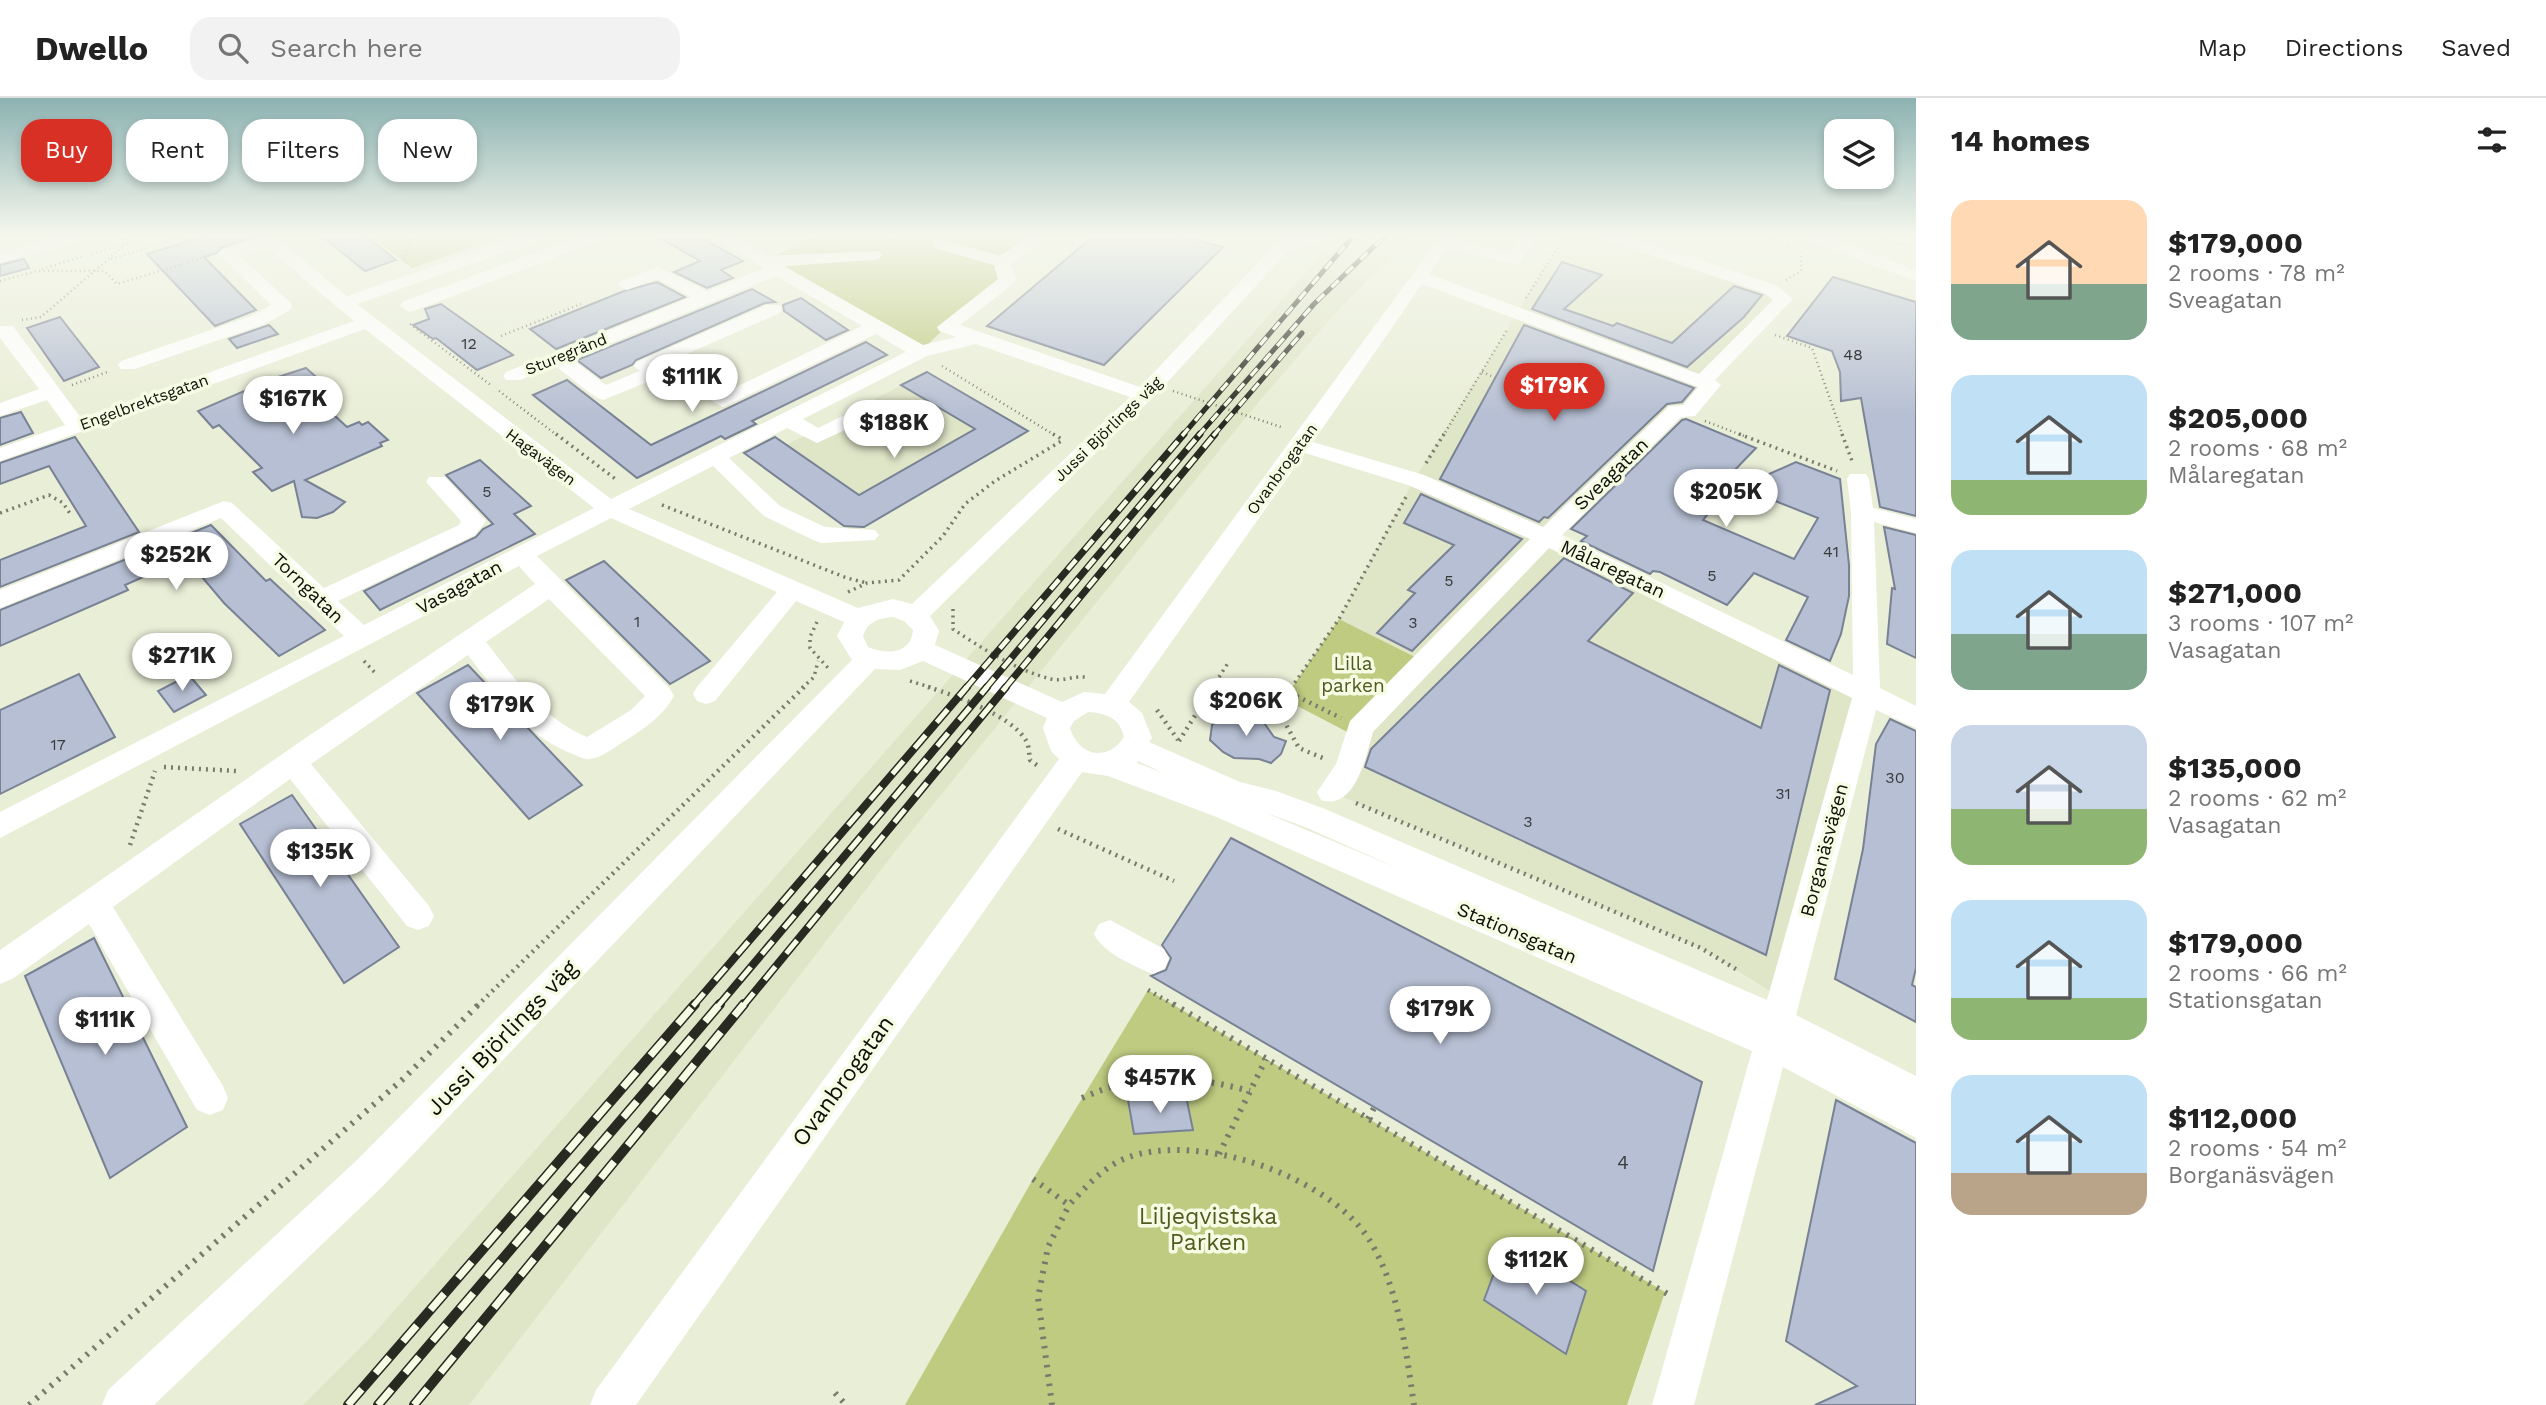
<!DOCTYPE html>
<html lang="en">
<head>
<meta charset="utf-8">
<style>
	:root { --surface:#fff; --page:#f2f2f2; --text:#222; --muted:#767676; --line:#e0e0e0; --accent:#d93025 }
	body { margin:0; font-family:"Work Sans",sans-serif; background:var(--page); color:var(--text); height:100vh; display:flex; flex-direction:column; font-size:26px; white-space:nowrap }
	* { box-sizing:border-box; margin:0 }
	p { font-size:23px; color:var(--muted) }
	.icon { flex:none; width:38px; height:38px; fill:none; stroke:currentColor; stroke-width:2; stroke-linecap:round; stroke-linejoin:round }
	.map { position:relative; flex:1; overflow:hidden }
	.side { display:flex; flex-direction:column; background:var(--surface); width:630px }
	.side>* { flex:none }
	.banner { position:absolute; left:21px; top:21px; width:665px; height:63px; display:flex; gap:14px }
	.fabs { position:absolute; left:1824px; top:21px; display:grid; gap:14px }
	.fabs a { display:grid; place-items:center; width:70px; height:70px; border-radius:14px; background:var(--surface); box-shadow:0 4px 10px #0003; font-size:35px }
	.price { position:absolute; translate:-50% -60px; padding:0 16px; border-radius:24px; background:#fff; color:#222; font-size:23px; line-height:46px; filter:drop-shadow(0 2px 4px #0008) }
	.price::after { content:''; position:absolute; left:50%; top:42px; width:21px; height:16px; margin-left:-10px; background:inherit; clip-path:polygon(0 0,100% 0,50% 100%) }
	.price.active { background:var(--accent); color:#fff }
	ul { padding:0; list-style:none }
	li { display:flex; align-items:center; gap:21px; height:175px; padding:0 35px }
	li span { display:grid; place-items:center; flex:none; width:196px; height:140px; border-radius:21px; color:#555 }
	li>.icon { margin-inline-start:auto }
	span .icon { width:84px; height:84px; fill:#fffc; stroke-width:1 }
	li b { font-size:30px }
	h2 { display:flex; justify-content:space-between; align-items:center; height:84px; padding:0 35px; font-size:30px }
	.chip { padding:0 24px; border-radius:21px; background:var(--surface); box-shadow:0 4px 10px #0003; font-size:24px; line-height:63px }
	.chip.active { background:var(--accent); color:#fff }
	header { display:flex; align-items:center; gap:42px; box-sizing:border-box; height:98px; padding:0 35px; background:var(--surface); border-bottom:2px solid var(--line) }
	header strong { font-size:33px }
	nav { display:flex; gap:38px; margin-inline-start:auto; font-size:24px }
	.search { width:490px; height:63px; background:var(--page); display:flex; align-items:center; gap:18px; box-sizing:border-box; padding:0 24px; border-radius:21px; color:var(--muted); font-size:26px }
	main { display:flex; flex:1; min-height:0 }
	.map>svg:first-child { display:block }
	.built { fill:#dfe5c7 }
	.green { fill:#becb80 }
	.building { fill:#b6bfd3; stroke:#798194; stroke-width:2 }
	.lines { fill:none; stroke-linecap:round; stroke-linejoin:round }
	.path-far3 { stroke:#787b6c; stroke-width:2.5; stroke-dasharray:1 3.5; stroke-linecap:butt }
	.path-far2 { stroke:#787b6c; stroke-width:3.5; stroke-dasharray:2 4.5; stroke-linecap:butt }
	.path-far1 { stroke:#787b6c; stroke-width:4.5; stroke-dasharray:2 5; stroke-linecap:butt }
	.path { stroke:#787b6c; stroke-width:6; stroke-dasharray:2.5 7; stroke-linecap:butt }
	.minor { fill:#fff; fill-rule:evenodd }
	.rail-far3-casing { stroke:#282a21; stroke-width:5 }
	.rail-far2-casing { stroke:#282a21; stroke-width:7 }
	.rail-far1-casing { stroke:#282a21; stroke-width:8 }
	.rail-casing { stroke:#282a21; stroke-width:10 }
	.rail-far3 { stroke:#f6fbe4; stroke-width:3.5; stroke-dasharray:10; stroke-linecap:butt }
	.rail-far2 { stroke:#f6fbe4; stroke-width:4.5; stroke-dasharray:13; stroke-linecap:butt }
	.rail-far1 { stroke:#f6fbe4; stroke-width:5; stroke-dasharray:17; stroke-linecap:butt }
	.rail { stroke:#f6fbe4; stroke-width:7; stroke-dasharray:21; stroke-linecap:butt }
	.labels { text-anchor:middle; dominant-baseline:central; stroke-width:7; stroke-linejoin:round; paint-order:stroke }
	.number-label { font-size:16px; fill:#383c3b }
	.far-street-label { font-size:16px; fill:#0e1008; stroke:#f6fbe4 }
	.street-label { font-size:19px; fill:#0e1008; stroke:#f6fbe4 }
	.park-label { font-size:19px; fill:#525a20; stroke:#f6fbe4 }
	.near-number-label { font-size:19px; fill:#383c3b }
	.near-street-label { font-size:23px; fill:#0e1008; stroke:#f6fbe4 }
	.near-park-label { font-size:23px; fill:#525a20; stroke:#f6fbe4 }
</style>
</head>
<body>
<header>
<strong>Dwello</strong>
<div class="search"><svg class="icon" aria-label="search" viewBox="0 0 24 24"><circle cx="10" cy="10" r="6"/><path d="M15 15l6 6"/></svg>Search here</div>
<nav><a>Map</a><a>Directions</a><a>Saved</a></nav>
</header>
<main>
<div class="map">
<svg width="1916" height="1307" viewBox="0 0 1916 1307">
	<rect width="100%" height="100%" fill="#e9eed7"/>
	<g class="built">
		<polygon points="1340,136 1368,136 1363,144 1372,136 1416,136 1337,213 1251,313 894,755 469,1307 303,1307 371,1239"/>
		<polygon points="1566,136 1605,136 1784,201 1711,287 1675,313 1547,439 1867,595 1783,901 1701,850 1331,694 1360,630 1425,564 1339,521 1415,380"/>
		<polygon points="927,274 1028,333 854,435 755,363"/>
	</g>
	<g class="green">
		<polygon points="368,136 508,136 412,170"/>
		<polygon points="818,136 1044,136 1003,164 1007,182 946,229 920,254 763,164"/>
		<polygon points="1339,521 1425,564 1355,638 1284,601"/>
		<polygon points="1148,892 1665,1194 1627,1307 905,1307 1033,1081"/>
	</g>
	<g class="building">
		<polygon points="211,136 250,136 252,139 221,150 217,155 204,159 256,212 215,228 147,156"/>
		<polygon points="319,136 364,136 396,162 365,173"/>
		<polygon points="653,136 695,136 743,163 721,172 733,180 707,190 674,174 700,163"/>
		<polygon points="1096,136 1172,136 1223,149 1104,267 987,228"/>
		<polygon points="24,161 29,170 0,178 0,167"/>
		<polygon points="1562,164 1602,177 1564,211 1613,228 1617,225 1672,245 1734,188 1762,197 1744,219 1687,269 1532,211"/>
		<polygon points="1833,179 1916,204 1916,418 1880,409 1861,300 1841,303 1840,274 1832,253 1787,238"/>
		<polygon points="657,184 685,199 556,251 530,231 624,193"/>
		<polygon points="752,191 775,204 765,205 636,262 632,267 601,280 577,262"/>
		<polygon points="801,200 848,232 826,242 784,213 783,207"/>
		<polygon points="441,206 513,257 477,272 436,240 433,241 413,227 429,221 425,211"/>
		<polygon points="60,219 99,269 64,283 27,230"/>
		<polygon points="269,227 278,236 237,250 229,241"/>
		<polygon points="1524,227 1694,290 1682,304 1667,306 1548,420 1544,419 1539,424 1440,381"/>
		<polygon points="866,244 887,257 752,323 756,326 725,341 721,338 637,380 533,297 567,282 651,347"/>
		<polygon points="306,270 323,285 317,288 320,290 309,294 347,329 359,324 362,327 368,324 388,342 380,345 382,348 305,382 345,404 333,414 317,420 302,419 294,383 272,393 253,374 262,370 219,327 213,330 198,313 272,281"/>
		<polygon points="927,274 1028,333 864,429 844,428 744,355 775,339 859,397 975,331 901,287"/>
		<polygon points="21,314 33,335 0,347 0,320"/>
		<polygon points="1686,321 1756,350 1702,406 1724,396 1703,422 1794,461 1818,420 1740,389 1796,364 1840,381 1849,467 1849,498 1841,536 1830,563 1786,542 1808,499 1754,475 1727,507 1660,474 1653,473 1650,476 1581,443 1587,438 1571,431 1682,322"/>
		<polygon points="75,339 139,434 0,489 0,462 86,428 49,368 0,386 0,365"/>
		<polygon points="480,362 531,408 514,416 535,436 380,512 364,493 476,439 483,431 493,426 446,377"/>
		<polygon points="1421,396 1522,441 1412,553 1377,535 1415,495 1408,492 1454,447 1404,425"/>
		<polygon points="211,427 266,483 270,481 325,532 279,558 224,505 186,460 125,487 128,492 0,548 0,512"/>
		<polygon points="1884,429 1916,437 1916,560 1887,546 1892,490 1895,491"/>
		<polygon points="1564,460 1633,495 1588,543 1761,630 1779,567 1830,592 1766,857 1365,669 1371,651"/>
		<polygon points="604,463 710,563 670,586 566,482"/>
		<polygon points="468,567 582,687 529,721 417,595"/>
		<polygon points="79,576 115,639 0,696 0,612"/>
		<polygon points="189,577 206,597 174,614 158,593"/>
		<polygon points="1239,614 1262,622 1274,639 1286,643 1281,656 1271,665 1259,661 1234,660 1223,654 1210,642 1212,627 1219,620"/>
		<polygon points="1890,621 1916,633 1916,870 1912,887 1916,889 1916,924 1835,881 1863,751 1876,646"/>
		<polygon points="292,697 399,849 344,885 240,726"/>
		<polygon points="1231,740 1702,984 1653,1173 1151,878 1166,872 1171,860 1162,847"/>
		<polygon points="94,840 187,1029 110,1080 25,878"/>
		<polygon points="1186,998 1193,1032 1134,1036 1128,1002"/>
		<polygon points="1836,1002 1916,1045 1916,1307 1815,1307 1857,1288 1786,1243"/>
		<polygon points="1506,1143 1586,1193 1566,1256 1484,1202"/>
	</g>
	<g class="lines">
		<g class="path-far3">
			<polyline points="883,136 894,142"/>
			<polyline points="1763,136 1790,149"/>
			<polyline points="1873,136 1916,151"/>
			<polyline points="810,142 822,136"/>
			<polyline points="92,156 127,145 120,136"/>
			<polyline points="111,161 194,136"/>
			<polyline points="404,162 412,142 410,136"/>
			<polyline points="42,171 84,158"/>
			<polyline points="1786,182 1801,173 1801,154"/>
			<polyline points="0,183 37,173 105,173 117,186 210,158"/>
			<polyline points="1526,200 1566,136"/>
			<polyline points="22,222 41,219 127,145"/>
			<polyline points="410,226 492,288"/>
			<polyline points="1775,237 1812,250 1843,338"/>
			<polyline points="501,238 581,206"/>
			<polyline points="942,268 1056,338"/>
			<polyline points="1482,274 1496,280"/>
			<polyline points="72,287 110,273"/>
			<polyline points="499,293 558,338"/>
			<polyline points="1173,293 1284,330"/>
			<polyline points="1705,323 1744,338"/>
			<polyline points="1443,338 1507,232"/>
		</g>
		<g class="path-far2">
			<polyline points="556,336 618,383"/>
			<polyline points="1053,336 1063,342"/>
			<polyline points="1739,336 1837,373"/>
			<polyline points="1842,336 1852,363"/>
			<polyline points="1426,365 1444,336"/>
			<polyline points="662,407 847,480 867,485"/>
			<polyline points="0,415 49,397 63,405 71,417"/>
			<polyline points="848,494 867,485 899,482 943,438 965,406 995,383 1063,342"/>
			<path d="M953,511V531C981,550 1018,573 1051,581C1064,584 1076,576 1089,580"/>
			<polyline points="817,524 810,539 810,550 829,571"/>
			<polyline points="364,563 377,577"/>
			<polyline points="910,583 933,590"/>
			<polyline points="802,590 814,579 818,563"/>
			<polyline points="1212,590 1228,565"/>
			<polyline points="1267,590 1262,581 1281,590"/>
			<polyline points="1291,590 1339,521 1406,399"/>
		</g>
		<g class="path-far1">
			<path d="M928,589C954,597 1010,617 1025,641C1029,646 1029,655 1030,662L1038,668"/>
			<polyline points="1266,589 1275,607"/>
			<polyline points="1278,589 1341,620"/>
			<polyline points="1292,589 1284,601 1275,607 1299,650 1325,661"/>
			<polyline points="1157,612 1178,642"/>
			<polyline points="1179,643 1213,589"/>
			<polyline points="164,669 236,673"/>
			<polyline points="1356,705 1701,850 1739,873"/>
			<polyline points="1058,731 1174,783"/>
			<polyline points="130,747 155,673"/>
			<polyline points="1148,892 1176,908"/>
			<polyline points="477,908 804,589"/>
		</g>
		<g class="path">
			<polyline points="1173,906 1671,1198"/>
			<path d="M1082,1000C1142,973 1188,977 1250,993"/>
			<polyline points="1368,1021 1374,1010"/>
			<polyline points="1219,1056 1266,961"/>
			<path d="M1033,1081L1069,1107C1086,1089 1103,1069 1126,1060C1198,1033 1330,1078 1370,1143C1399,1190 1406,1253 1414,1307"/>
			<polyline points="835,1295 846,1307"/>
			<polyline points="29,1307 403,981 479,906"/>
			<polyline points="1052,1307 1038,1200 1048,1149 1069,1107"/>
		</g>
		<g class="minor">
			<polygon points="67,136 93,136 91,140 0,165 0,155"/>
			<path d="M253,136H271L347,198L525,136H549L547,140L357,206L611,401L906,254L876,236L723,309L668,279L662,278L603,302C593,300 566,275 555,268L520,282H506L503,278L506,274L691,199L657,181L627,192L618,187L621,183L658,169L707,193L764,170L709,136H729L768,158L879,153L882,157L879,161L873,162L784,168L923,247L956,239L939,233L937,229L998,181L994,167L935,150L932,146L935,142L941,141L1000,158L1033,136H1052L1011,166L1016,182L1013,186L960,227L1140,289L1285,136H1302L1300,139L1329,136L1320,145L1289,152L1161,291L930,518L939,533L935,547L1062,604L1084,594L1105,596L1442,136H1461L1456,142L1509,155L1522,136H1539L1519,165L1513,166L1447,150L1429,176L1699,276L1773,202L1764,195L1600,140L1598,136H1622L1776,187L1793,201L1715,282L1721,287L1695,318L1681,319L1562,437L1853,577L1851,414L1847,381L1850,376H1866L1869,381L1873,410L1916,421V435L1874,424L1880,590L1916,608V630L1876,612L1796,917L1916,978V1040L1783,969L1694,1307H1652L1752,953L1214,718L1108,678L1082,674L636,1307H590L596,1292L1059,661L1051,653L1043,630L1047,620L923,563L900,572L875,571L382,1089L154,1307H102L108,1292L356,1063L852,562L837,538L844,524L796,503L715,603L706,606L697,603L693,596L697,589L777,494L611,420L537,458L670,591L674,598C664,617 646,629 628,641C617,647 603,660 590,661C584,662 576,657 570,655C523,636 498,596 468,557L311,666L429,808L434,818L429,828L418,832L407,828L290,681L113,809L223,988L228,1000L223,1012L210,1017L197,1012L89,826L12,881L0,886V852L307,639L535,486L519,468L0,740V714L344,538L221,420L0,510V492L224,403L232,405L324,490L459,427L461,423L426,384L429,379H445L486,423L475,437L338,503L364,527L594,410L365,231L0,363V350L65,327L47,302L0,318V305L39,291L0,240V228H13L81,320L354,223L266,149L240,158L290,204L292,208L290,212L265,226L135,271H121L118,267L121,263L251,218L271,207L219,156L222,152L256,140ZM776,178L862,228L724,295L680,269L664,266L780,215L782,211L780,207H766L637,264L634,268L640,273L606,287L572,261ZM1422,186L1698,289L1683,307L1669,308L1543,429L1424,377L1313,344ZM976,246L1130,299L912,506L893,501L858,510L629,411L713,368L764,418L813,442L821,445L875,442L879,437L875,432L825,429L780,408L729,360L787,330L817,345L862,324L889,318L892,314L889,310C865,304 839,320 818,330L803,321L927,258ZM1305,355L1408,387L1530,441L1350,623L1336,666L1317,694L1321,702C1355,713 1366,659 1373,634L1549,450L1852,600L1767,902L1325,711L1276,693L1240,684L1149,644L1152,640L1142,615L1129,604ZM549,501L645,598L631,612L587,639C542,620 515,581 486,544ZM893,519L904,523L913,532C911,556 887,557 868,549L863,538C867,524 879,520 893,519ZM1088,614C1106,615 1120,620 1124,639C1108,664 1079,659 1070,630L1074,623ZM1138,663L1163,675L1137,665ZM1261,713L1305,729L1402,772Z"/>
			<polygon points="586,136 609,136 607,140 416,212 409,214 400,208 402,204"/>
			<polygon points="1797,136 1820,136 1916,172 1916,183 1799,140"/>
			<path d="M1110,822L1164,851L1169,861L1164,871L1153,876C1134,868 1103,855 1094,836L1099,826Z"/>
		</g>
		<g class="rail-far3-casing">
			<g id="rail-far3">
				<polyline points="1182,338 1355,136"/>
				<polyline points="1198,338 1314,206 1387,136"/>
				<polyline points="1213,338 1302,235"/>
			</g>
		</g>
		<g class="rail-far2-casing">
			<g id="rail-far2">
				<polyline points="966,590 1184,336"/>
				<polyline points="986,590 1200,336"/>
				<polyline points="1005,590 1215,336"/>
			</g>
		</g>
		<g class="rail-far1-casing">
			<g id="rail-far1">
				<polyline points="693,908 967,589"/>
				<polyline points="718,908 987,589"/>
				<polyline points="743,908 1006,589"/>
			</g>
		</g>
		<g class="rail-casing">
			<g id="rail">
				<polyline points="348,1307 695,906"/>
				<polyline points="378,1307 720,906"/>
				<polyline points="414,1307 744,906"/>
			</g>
		</g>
		<use href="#rail-far3" class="rail-far3"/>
		<use href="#rail-far2" class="rail-far2"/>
		<use href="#rail-far1" class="rail-far1"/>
		<use href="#rail" class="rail"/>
	</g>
	<linearGradient id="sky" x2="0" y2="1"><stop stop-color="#8cb2b1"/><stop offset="0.43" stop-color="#f5f7ed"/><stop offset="1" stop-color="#f5f7ed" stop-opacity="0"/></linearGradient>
	<rect width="1916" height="319" fill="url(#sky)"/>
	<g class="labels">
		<g class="number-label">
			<text x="469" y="245">12</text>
			<text x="1853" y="256">48</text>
			<text x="487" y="393">5</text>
			<text x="1831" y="453">41</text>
			<text x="1712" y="477">5</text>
			<text x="1449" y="482">5</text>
			<text x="637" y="523">1</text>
			<text x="1413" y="524">3</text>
			<text x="58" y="646">17</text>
			<text x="1895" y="679">30</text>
			<text x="1783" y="695">31</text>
			<text x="1528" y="723">3</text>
		</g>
		<g class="far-street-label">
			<text transform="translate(566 256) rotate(-22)">Sturegränd</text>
			<text transform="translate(144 304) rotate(-20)">Engelbrektsgatan</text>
			<text transform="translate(1108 331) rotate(-44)">Jussi Björlings väg</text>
			<text transform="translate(541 359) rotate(37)">Hagavägen</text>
			<text transform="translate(1282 371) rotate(-54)">Ovanbrogatan</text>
		</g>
		<g class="street-label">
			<text transform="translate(1611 376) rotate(-44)">Sveagatan</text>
			<text transform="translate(1613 471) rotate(25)">Målaregatan</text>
			<text transform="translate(459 489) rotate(-28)">Vasagatan</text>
			<text transform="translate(308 490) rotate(44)">Torngatan</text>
			<text transform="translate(1824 752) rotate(-75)">Borganäsvägen</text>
			<text transform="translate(1517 835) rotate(23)">Stationsgatan</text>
		</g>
		<g class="park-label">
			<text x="1353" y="565">Lilla<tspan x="1353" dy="22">parken</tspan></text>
		</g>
		<g class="near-number-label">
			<text x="1623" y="1064">4</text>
		</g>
		<g class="near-street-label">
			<text transform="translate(502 940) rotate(-46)">Jussi Björlings väg</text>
			<text transform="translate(843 983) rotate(-54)">Ovanbrogatan</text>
		</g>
		<g class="near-park-label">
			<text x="1208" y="1118">Liljeqvistska<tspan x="1208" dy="26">Parken</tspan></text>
		</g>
	</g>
</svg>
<div class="fabs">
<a><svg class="icon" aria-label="layers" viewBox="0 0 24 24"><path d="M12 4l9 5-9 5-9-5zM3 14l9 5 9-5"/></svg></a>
</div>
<b class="price" style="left:692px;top:316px">$111K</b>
<b class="price active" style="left:1554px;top:325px">$179K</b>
<b class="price" style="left:293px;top:338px">$167K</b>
<b class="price" style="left:894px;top:362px">$188K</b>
<b class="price" style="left:1726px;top:431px">$205K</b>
<b class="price" style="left:176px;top:494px">$252K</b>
<b class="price" style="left:182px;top:595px">$271K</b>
<b class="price" style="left:1246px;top:640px">$206K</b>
<b class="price" style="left:500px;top:644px">$179K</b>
<b class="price" style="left:320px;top:791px">$135K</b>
<b class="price" style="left:1440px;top:948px">$179K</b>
<b class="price" style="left:105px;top:959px">$111K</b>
<b class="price" style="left:1160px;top:1017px">$457K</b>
<b class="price" style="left:1536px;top:1199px">$112K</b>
<div class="banner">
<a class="chip active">Buy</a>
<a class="chip">Rent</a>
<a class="chip">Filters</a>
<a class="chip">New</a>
</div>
</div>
<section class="side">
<h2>14 homes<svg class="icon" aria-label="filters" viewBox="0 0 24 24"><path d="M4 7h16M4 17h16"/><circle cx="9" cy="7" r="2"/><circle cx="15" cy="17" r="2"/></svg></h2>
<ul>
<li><span style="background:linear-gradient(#ffd9b3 60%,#7fa58c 0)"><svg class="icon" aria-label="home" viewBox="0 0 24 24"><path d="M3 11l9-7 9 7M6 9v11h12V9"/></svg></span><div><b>$179,000</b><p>2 rooms · 78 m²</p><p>Sveagatan</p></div></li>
<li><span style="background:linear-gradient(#bfe0f5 75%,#8fb573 0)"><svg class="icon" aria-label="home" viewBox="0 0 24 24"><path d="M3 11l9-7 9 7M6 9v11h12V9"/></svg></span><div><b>$205,000</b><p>2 rooms · 68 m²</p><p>Målaregatan</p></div></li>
<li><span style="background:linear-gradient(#bfe0f5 60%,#7fa58c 0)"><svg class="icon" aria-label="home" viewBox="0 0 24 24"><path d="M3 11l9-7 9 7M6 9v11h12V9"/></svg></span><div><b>$271,000</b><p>3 rooms · 107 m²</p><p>Vasagatan</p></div></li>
<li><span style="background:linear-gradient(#c9d6e8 60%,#8fb573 0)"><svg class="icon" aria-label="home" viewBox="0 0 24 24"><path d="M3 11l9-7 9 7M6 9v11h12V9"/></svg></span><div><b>$135,000</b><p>2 rooms · 62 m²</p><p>Vasagatan</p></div></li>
<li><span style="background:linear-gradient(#bfe0f5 70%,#8fb573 0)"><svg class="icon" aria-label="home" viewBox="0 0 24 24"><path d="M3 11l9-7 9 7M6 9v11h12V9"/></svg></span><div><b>$179,000</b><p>2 rooms · 66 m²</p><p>Stationsgatan</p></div></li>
<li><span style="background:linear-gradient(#bfe0f5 70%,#b9a48a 0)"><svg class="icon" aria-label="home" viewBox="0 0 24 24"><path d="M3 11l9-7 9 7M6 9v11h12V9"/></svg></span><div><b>$112,000</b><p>2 rooms · 54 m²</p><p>Borganäsvägen</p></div></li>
</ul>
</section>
</main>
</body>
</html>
